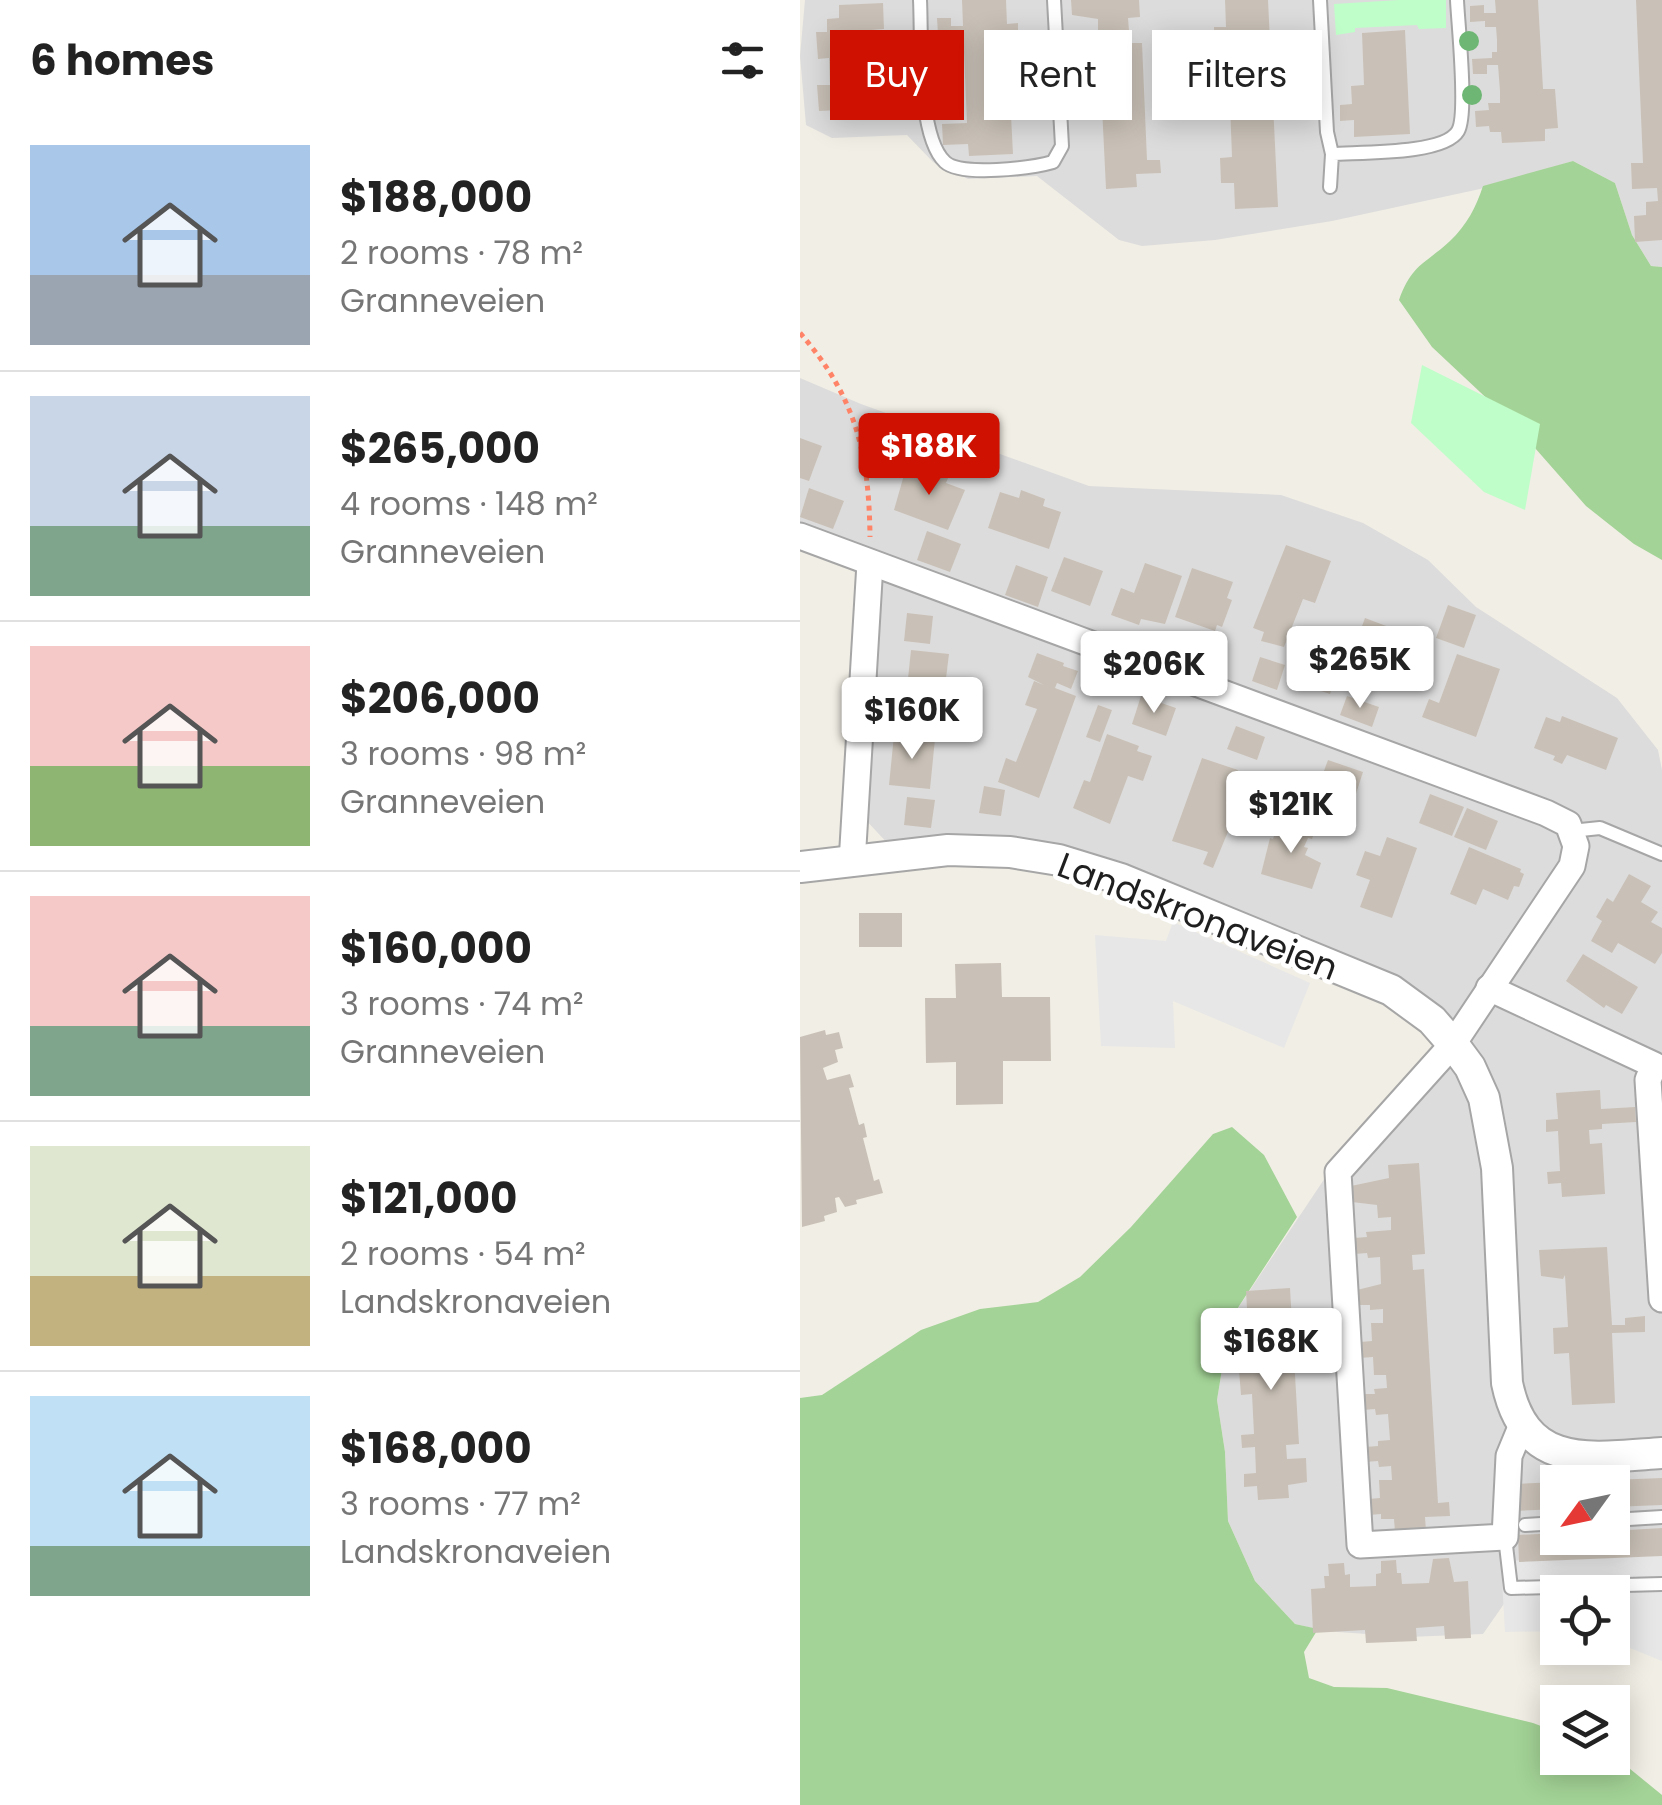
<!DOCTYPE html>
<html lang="en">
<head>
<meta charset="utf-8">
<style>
	:root { --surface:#fff; --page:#f6f6f6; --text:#222; --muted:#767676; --line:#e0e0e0; --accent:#ce1100 }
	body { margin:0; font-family:Poppins,sans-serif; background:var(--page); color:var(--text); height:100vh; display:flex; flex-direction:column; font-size:38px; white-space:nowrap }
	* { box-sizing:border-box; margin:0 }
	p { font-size:32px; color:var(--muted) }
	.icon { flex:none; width:55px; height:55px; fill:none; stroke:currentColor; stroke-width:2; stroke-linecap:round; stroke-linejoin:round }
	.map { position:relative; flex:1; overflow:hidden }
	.side { display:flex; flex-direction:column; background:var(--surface); width:800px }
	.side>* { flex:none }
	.guide { position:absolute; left:30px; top:30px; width:680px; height:90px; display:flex; gap:20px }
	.needle { width:65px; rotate:237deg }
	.buttons { position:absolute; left:740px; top:1465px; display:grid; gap:20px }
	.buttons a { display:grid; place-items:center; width:90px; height:90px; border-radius:0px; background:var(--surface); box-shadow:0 5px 25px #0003; font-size:50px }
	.price { position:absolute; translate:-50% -85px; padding:0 22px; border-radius:10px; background:#fff; color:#222; font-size:32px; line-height:65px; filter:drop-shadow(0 2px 5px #0008) }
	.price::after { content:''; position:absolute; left:50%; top:60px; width:30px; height:22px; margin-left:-15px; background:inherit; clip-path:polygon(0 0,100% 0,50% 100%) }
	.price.current { background:var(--accent); color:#fff }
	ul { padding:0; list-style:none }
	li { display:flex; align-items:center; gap:30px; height:250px; padding:0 30px }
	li+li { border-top:2px solid var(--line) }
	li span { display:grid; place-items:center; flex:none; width:280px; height:200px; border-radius:0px; color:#555 }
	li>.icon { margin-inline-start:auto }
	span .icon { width:120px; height:120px; fill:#fffc; stroke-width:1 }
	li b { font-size:42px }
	h2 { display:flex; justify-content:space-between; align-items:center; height:120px; padding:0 30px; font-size:42px }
	.pill { padding:0 35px; border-radius:0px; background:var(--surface); box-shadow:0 5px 25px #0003; font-size:35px; line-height:90px }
	.pill.current { background:var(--accent); color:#fff }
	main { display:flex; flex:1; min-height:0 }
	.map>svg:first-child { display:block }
	.residential { fill:#dddcdc; fill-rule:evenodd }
	.forest { fill:#a3d396 }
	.park { fill:#bffec9 }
	.parking { fill:#e7e7e7 }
	.building { fill:#c9c1b7 }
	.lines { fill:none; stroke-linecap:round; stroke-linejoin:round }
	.service-casing { stroke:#a6a6a6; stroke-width:16 }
	.minor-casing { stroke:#a6a6a6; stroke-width:29 }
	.tertiary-casing { stroke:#a6a6a6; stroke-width:34 }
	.path { stroke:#ff8367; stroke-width:5; stroke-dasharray:5 5; stroke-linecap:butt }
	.service { stroke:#fff; stroke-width:12 }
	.minor { stroke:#fff; stroke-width:25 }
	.tertiary { stroke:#fff; stroke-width:30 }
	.tree { fill:#6eb674 }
	.labels { text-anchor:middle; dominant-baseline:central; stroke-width:9; stroke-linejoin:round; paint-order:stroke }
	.street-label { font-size:35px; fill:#1f1f1f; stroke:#fff }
</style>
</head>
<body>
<main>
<section class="side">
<h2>6 homes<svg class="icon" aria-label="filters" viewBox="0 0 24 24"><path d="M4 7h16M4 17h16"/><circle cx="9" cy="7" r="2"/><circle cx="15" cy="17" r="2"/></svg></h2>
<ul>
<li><span style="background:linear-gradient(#a9c7e8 65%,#9aa5b1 0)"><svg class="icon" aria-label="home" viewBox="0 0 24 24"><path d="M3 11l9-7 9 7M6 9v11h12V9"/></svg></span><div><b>$188,000</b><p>2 rooms · 78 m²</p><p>Granneveien</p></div></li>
<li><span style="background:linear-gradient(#c9d6e8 65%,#7fa58c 0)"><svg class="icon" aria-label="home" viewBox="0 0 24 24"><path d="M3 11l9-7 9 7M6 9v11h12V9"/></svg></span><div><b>$265,000</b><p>4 rooms · 148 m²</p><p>Granneveien</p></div></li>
<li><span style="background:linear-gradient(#f6c9c9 60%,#8fb573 0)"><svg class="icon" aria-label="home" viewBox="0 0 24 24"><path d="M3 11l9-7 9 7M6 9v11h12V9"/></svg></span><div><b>$206,000</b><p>3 rooms · 98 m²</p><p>Granneveien</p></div></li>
<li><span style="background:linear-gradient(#f6c9c9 65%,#7fa58c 0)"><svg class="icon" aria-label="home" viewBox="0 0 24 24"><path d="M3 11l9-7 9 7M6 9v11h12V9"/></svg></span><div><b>$160,000</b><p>3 rooms · 74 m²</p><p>Granneveien</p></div></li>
<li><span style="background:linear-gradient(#dfe7d0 65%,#c2b280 0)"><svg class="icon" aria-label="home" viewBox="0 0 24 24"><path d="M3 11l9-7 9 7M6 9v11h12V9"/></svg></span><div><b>$121,000</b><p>2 rooms · 54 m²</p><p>Landskronaveien</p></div></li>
<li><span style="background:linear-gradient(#bfe0f5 75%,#7fa58c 0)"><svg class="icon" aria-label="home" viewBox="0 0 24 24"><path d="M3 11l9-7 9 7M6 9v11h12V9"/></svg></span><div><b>$168,000</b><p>3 rooms · 77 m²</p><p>Landskronaveien</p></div></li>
</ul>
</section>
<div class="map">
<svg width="862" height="1805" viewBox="0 0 862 1805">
	<rect width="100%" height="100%" fill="#f1eee5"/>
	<g class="residential">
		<polygon points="5,0 862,0 862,267 851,266 832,235 815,183 773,161 680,189 532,221 415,240 342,246 319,240 237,176 168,179 133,162 107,135 32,138 6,125 0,56"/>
		<path d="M0,378L61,404L289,486L481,495L563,523L628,560L676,607L817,698L858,750L862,770V1557L706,1601L683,1634L608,1637L524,1631L495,1624L455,1581L428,1521L425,1452L417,1400L430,1320L533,1166L645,1046L589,999L276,869L91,847L63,817L74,576L0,546ZM758,1482H812V1538H758Z"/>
	</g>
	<g class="forest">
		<path d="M773,161L815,183L832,235L851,266L862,267V560L834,544L786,506L712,422L632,347L599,300C612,264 624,265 650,241C667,225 676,207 683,186Z"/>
		<polygon points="432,1127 464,1155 497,1217 430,1320 417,1400 425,1452 428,1521 455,1581 495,1624 518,1629 504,1652 509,1678 534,1687 587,1688 733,1723 757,1732 758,1758 812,1758 813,1755 862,1795 862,1805 0,1805 0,1398 22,1395 121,1330 180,1309 238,1302 280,1277 331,1227 413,1134"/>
	</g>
	<g class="park">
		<polygon points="599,0 646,0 646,28 619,29 617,25 555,28 555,32 536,35 534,4"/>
		<polygon points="622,365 740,424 725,510 684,492 611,423"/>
	</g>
	<g class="parking">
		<polygon points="373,922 510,983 484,1048 373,1001 375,1048 301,1046 295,935 366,941"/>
		<polygon points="862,1553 862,1661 820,1644 818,1630 813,1630 812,1592 758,1592 757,1631 705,1632 701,1563 720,1560"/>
	</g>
	<g class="building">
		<polygon points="162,0 206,0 207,24 218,23 218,32 207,33 208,49 195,49 196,63 209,62 210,89 197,90 198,103 198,115 211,115 213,154 169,156 168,144 143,145 142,124 167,123 164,52 151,53 152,34 138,35 137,18 151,18 151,26 163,26"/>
		<polygon points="271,0 339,0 340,17 328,18 330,43 342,43 347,160 360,160 361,173 336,174 337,187 306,189 302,107 288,108 289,119 277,120 276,104 288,103 288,85 301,84 300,71 296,71 296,66 275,67 274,51 295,50 295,45 299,45 298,32 298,19 272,15"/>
		<polygon points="425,0 468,0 478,207 435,209 434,183 421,183 420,158 432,157 430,104 417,105 415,79 429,78 428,66 415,67 414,27 426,27"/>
		<polygon points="695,0 738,0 743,89 755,89 758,128 745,129 745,141 702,143 701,132 690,132 689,126 676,127 675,111 689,110 688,103 700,103 700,91 698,65 687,65 687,74 673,74 672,59 692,58 692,52 697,52 697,40 696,27 685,27 685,21 670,22 670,6 684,5 684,13 696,13"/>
		<polygon points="836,0 862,0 862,240 835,242 834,216 846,215 846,202 858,201 857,188 832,189 831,163 843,163"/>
		<polygon points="83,3 84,29 71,30 74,95 62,96 62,109 19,111 17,85 30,85 29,58 18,59 16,32 27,32 27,19 39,18 39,5"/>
		<polygon points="605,30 610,134 554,137 554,120 540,121 540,105 552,104 551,86 564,85 562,33"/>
		<polygon points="0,438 22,446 9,481 0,478"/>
		<polygon points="106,468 125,475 128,468 149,476 146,483 165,490 148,530 94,510"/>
		<polygon points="9,488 44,501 33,529 0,517"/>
		<polygon points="221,490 245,499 243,506 261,512 249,549 188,528 200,492 219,498"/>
		<polygon points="127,531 161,544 150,572 117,560"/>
		<polygon points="486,545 531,561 515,603 503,599 484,647 461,641 464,632 453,628"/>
		<polygon points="264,557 303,571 290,606 251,591"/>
		<polygon points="345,563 382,576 365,624 341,619 339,625 311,615 321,588 334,593"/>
		<polygon points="216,565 248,577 238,607 205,595"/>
		<polygon points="392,568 433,582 427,598 432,600 422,627 417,625 415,631 375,617"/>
		<polygon points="648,605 676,615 664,648 636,638"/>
		<polygon points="107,613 133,616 130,644 104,641"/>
		<polygon points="565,618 610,635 598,667 585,663 575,689 543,678"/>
		<polygon points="400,635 425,644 416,670 391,661"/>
		<polygon points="111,650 149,654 142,711 105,707"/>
		<polygon points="237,653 264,663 263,666 278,671 271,689 257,683 255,688 276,696 239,798 198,782 206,758 216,762 231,724 237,709 225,705 234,681 244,685 228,677"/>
		<polygon points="657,654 700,669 676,737 622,717 629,699 639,703"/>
		<polygon points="460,657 485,665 477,690 452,681"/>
		<polygon points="524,662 539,666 530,694 515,689"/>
		<polygon points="341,696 376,708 366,736 332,724"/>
		<polygon points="547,696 579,707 572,727 540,715"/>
		<polygon points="298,705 312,710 300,742 286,737"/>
		<polygon points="762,716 818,738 806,770 767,755 762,764 753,760 755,756 734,748 746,717 760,722"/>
		<polygon points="436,726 465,737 457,760 427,749"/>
		<polygon points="307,734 339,746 337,751 352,756 343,781 328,776 310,824 273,808 284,780 290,782"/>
		<polygon points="94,735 135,739 130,789 89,785"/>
		<polygon points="402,758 438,770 426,804 436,808 432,822 413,868 403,864 408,852 372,841"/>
		<polygon points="528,760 563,772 554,800 518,787"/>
		<polygon points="184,786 205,790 201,816 179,813"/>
		<polygon points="630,794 664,807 652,836 619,823"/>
		<polygon points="107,797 135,800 131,828 104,825"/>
		<polygon points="667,808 698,821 686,850 654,837"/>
		<polygon points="479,821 496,827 498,821 516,827 512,839 508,838 504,847 508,848 505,855 521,863 512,889 461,874 470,838 473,839"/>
		<polygon points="587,837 617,848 592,918 560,907 570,880 556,875 565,851 580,856"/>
		<polygon points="669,847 721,869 720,872 724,874 719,887 714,886 708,900 683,889 676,905 650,894"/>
		<polygon points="829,874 851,886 841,902 858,912 851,922 862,928 862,953 855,964 818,943 812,953 791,941 802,921 796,917 807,898 813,902"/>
		<rect x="59" y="913" width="43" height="34"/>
		<polygon points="783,954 838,987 822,1014 806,1005 804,1008 766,981"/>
		<polygon points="201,963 202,997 250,997 251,1061 203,1061 203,1104 156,1105 156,1062 126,1063 125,998 156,998 155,964"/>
		<polygon points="25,1030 26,1035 39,1032 43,1048 35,1050 38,1062 23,1068 27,1080 50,1074 54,1087 49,1088 59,1125 64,1123 67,1137 63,1138 74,1181 79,1179 83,1193 56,1200 57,1204 45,1207 39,1197 35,1198 37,1212 24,1216 25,1221 2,1227 0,1037"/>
		<polygon points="800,1090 801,1109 835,1107 836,1122 802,1124 802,1129 789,1130 790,1144 802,1143 805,1194 762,1197 761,1183 748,1184 747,1172 760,1171 758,1131 746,1132 746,1120 758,1119 756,1093"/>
		<polygon points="619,1163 625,1254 612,1255 613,1270 624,1269 638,1503 649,1502 650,1516 625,1517 626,1530 595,1532 594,1519 581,1519 581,1514 569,1515 568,1499 580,1498 579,1480 592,1480 591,1466 579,1467 578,1461 565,1462 565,1447 578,1446 578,1441 590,1440 588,1414 576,1415 575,1409 563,1410 562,1394 575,1394 574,1389 587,1388 586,1375 574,1375 573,1357 560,1358 560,1342 572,1341 571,1323 583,1323 583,1309 570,1310 570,1305 558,1305 557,1290 581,1284 580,1257 568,1258 567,1253 555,1254 554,1238 567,1237 566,1232 591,1230 591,1217 578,1218 577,1205 552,1202 551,1186 589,1178 588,1165"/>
		<polygon points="807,1247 812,1325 825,1325 825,1318 845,1316 845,1332 812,1333 815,1403 772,1405 769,1353 754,1354 753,1328 768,1327 765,1275 763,1279 741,1276 739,1250"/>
		<polygon points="490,1288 499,1444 486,1445 487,1459 506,1458 507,1482 488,1485 489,1498 458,1500 457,1486 444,1487 444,1474 456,1473 455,1447 442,1448 441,1435 454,1434 452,1394 441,1395 439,1370 438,1344 449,1343 446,1291"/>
		<polygon points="862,1478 862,1505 812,1507 812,1480"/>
		<polygon points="758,1482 758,1509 716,1511 715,1484"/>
		<polygon points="862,1528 862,1556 719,1562 718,1535 758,1533 758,1538 812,1538 812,1531"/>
		<polygon points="649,1558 654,1582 668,1581 671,1638 645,1639 644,1626 616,1628 617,1641 566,1643 565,1630 513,1633 511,1589 525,1588 524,1576 529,1576 528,1564 544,1563 545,1575 550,1574 550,1587 576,1586 576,1574 581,1573 581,1561 596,1560 597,1573 601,1573 602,1584 629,1583 633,1559"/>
	</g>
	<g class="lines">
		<g class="service-casing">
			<g id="service">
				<path d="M120,0C122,38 117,136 145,162C161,177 232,168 253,162L262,146L254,0"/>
				<polyline points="520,0 527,132 532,154"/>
				<path d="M530,187L532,154C559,152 644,155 658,131C668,114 658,24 657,0"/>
				<polyline points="771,831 800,828 862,854"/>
				<polyline points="812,1520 862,1517"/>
				<polyline points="725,1525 758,1523"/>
				<polyline points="705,1537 711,1588 862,1584"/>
			</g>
		</g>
		<g class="minor-casing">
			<g id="minor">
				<polyline points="0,536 746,813 768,824 776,846 772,866 653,1044 538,1172 560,1545 705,1537 709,1456 721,1427"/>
				<polyline points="52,863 70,563"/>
				<polyline points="689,988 854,1065 848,1080 862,1299"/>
			</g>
		</g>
		<g class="tertiary-casing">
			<path id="tertiary" d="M0,867L148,850L210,852L259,860L321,879L591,990L632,1020L653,1044L670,1067L684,1098L697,1168L707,1383C725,1471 790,1458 862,1453"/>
		</g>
		<path class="path" d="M0,333C56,397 69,453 70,537"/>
		<use href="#service" class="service"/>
		<use href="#minor" class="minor"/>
		<use href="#tertiary" class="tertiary"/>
	</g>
	<g class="tree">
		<circle cx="669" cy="41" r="10"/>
		<circle cx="672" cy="95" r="10"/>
	</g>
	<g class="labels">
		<g class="street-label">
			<text transform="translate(398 916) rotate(21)">Landskronaveien</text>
		</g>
	</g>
</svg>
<div class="buttons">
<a><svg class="needle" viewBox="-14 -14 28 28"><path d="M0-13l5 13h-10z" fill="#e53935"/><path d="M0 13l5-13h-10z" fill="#767676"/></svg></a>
<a><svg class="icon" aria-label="locate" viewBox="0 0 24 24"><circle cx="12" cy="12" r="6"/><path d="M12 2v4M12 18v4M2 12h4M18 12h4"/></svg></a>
<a><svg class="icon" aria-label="layers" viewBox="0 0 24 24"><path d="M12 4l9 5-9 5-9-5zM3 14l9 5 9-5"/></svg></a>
</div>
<b class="price current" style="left:129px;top:498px">$188K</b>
<b class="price" style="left:560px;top:711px">$265K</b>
<b class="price" style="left:354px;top:716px">$206K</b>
<b class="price" style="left:112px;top:762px">$160K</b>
<b class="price" style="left:491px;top:856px">$121K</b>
<b class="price" style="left:471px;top:1393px">$168K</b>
<div class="guide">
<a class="pill current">Buy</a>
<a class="pill">Rent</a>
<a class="pill">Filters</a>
</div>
</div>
</main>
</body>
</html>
